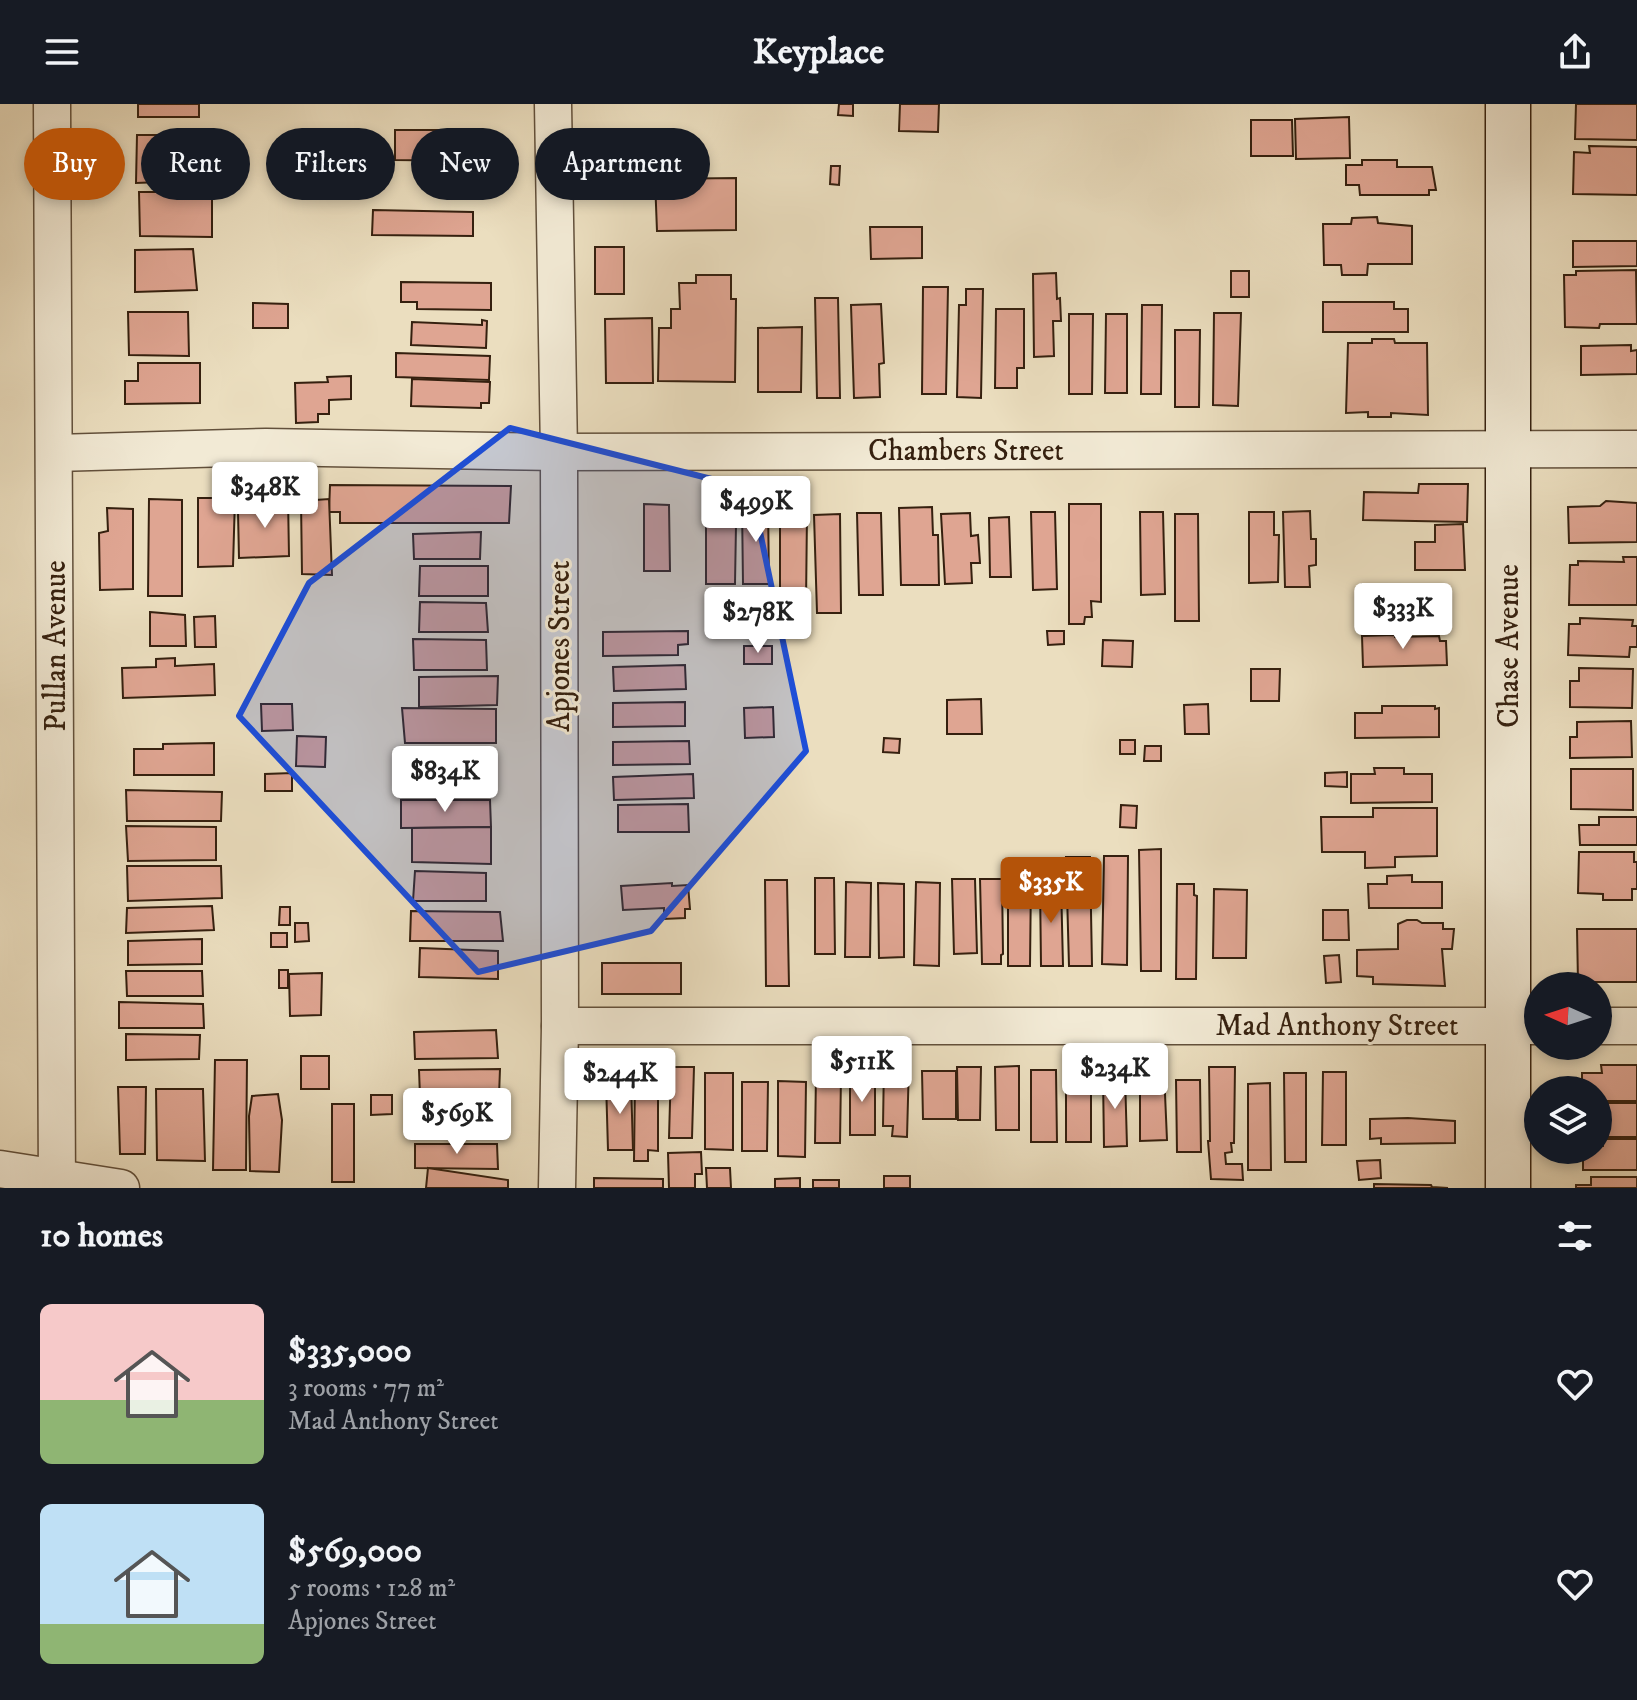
<!DOCTYPE html>
<html lang="en">
<head>
<meta charset="utf-8">
<style>
	:root { --surface:#171b24; --page:#20242c; --text:#f1f3f6; --muted:#9ea1a6; --accent:#b45309 }
	body { margin:0; font-family:"IM FELL DW Pica",serif; background:var(--page); color:var(--text); height:100vh; display:flex; flex-direction:column; font-size:30px; white-space:nowrap }
	* { box-sizing:border-box; margin:0 }
	p { font-size:26px; color:var(--muted) }
	.icon { flex:none; width:44px; height:44px; fill:none; stroke:currentColor; stroke-width:2; stroke-linecap:round; stroke-linejoin:round }
	.map { position:relative; height:1084px; overflow:hidden }
	.panel { display:flex; flex-direction:column; background:var(--surface); flex:1 }
	.panel>* { flex:none }
	.top-card { position:absolute; left:24px; top:24px; width:800px; height:72px; display:flex; gap:16px }
	.needle { width:52px; rotate:273deg }
	.fabs { position:absolute; left:1524px; top:868px; display:grid; gap:16px }
	.fabs a { display:grid; place-items:center; width:88px; height:88px; border-radius:50%; background:var(--surface); box-shadow:0 4px 12px #0003; font-size:40px }
	.price { position:absolute; translate:-50% -68px; padding:0 18px; border-radius:8px; background:#fff; color:#222; font-size:26px; line-height:52px; filter:drop-shadow(0 2px 4px #0008) }
	.price::after { content:''; position:absolute; left:50%; top:48px; width:24px; height:18px; margin-left:-12px; background:inherit; clip-path:polygon(0 0,100% 0,50% 100%) }
	.price.current { background:var(--accent); color:#fff }
	ul { padding:0; list-style:none }
	li { display:flex; align-items:center; gap:24px; height:200px; padding:0 40px }
	li span { display:grid; place-items:center; flex:none; width:224px; height:160px; border-radius:12px; color:#555 }
	li>.icon { margin-inline-start:auto }
	span .icon { width:96px; height:96px; fill:#fffc; stroke-width:1 }
	li b { font-size:34px }
	h2 { display:flex; justify-content:space-between; align-items:center; height:96px; padding:0 40px; font-size:34px }
	.pill { padding:0 28px; border-radius:36px; background:var(--surface); box-shadow:0 4px 12px #0003; font-size:28px; line-height:72px }
	.pill.current { background:var(--accent); color:#fff }
	header { display:flex; justify-content:space-between; align-items:center; height:104px; padding:0 40px; background:var(--surface); font-size:36px; font-weight:700 }
	.map>svg:first-child { display:block }
	.building { fill:#dfa592; stroke:#35200f; stroke-width:2 }
	.lines { fill:none; stroke-linecap:round; stroke-linejoin:round }
	.street-casing { stroke:#62503b; stroke-width:39 }
	.secondary-casing { stroke:#35200f; stroke-width:47 }
	.street { stroke:#f2ead5; stroke-width:36 }
	.secondary { stroke:#f2ead5; stroke-width:44 }
	.marked { fill:#1d4ed8; fill-opacity:0.2; stroke:#1d4ed8; stroke-width:6; stroke-linejoin:round }
	.labels { text-anchor:middle; dominant-baseline:central; stroke-width:6; stroke-linejoin:round; paint-order:stroke }
	.street-label { font-size:30px; fill:#35200f; stroke:#f2ead5 }
</style>
</head>
<body>
<header><svg class="icon" aria-label="menu" viewBox="0 0 24 24"><path d="M4 6h16M4 12h16M4 18h16"/></svg>Keyplace<svg class="icon" aria-label="share" viewBox="0 0 24 24"><path d="M12 15V3M7 8l5-5 5 5M5 13v7h14v-7"/></svg></header>
<div class="map">
<svg width="1637" height="1084" viewBox="0 0 1637 1084">
	<rect width="100%" height="100%" fill="#ebdebf"/>
	<filter id="stains"><feTurbulence type="fractalNoise" baseFrequency=".0025" numOctaves="4"/><feColorMatrix values="0 0 0 0 .2 0 0 0 0 .09 0 0 0 0 .02 0 0 0 .5 -.17"/></filter>
	<radialGradient id="worn" r=".72"><stop offset=".6" stop-color="#630" stop-opacity="0"/><stop offset="1" stop-color="#630" stop-opacity=".3"/></radialGradient>
	<g class="building">
		<rect x="138" y="0" width="61" height="13"/>
		<polygon points="839,0 853,0 853,12 838,11"/>
		<polygon points="900,0 939,0 938,28 899,27"/>
		<polygon points="1576,0 1637,0 1637,36 1575,35"/>
		<polygon points="1349,13 1350,54 1296,55 1295,15"/>
		<polygon points="1251,16 1292,16 1293,52 1251,52"/>
		<polygon points="395,26 481,26 481,57 395,56"/>
		<polygon points="137,31 212,31 213,76 136,79"/>
		<polygon points="294,39 308,39 308,55 295,55"/>
		<polygon points="1589,42 1637,43 1637,91 1573,90 1574,48 1590,49"/>
		<polygon points="1362,56 1397,56 1397,63 1432,63 1436,86 1429,86 1429,91 1360,91 1359,81 1346,81 1346,61 1362,61"/>
		<polygon points="831,62 840,62 839,81 830,80"/>
		<polygon points="736,74 736,126 657,127 655,75"/>
		<polygon points="139,88 212,88 212,133 140,132"/>
		<polygon points="373,106 473,108 473,132 372,131"/>
		<polygon points="1377,113 1378,119 1412,122 1412,160 1368,160 1367,171 1342,171 1341,161 1324,161 1323,120 1351,120 1352,114"/>
		<polygon points="870,123 922,123 922,154 871,155"/>
		<polygon points="1573,137 1637,137 1637,162 1573,163"/>
		<rect x="595" y="143" width="29" height="47"/>
		<polygon points="193,145 197,186 135,188 135,146"/>
		<polygon points="1636,166 1637,220 1600,220 1599,224 1565,223 1564,171 1576,171 1576,167"/>
		<rect x="1231" y="167" width="18" height="26"/>
		<polygon points="1056,169 1057,195 1060,194 1061,217 1053,217 1054,252 1034,253 1033,170"/>
		<polygon points="696,171 731,171 731,195 736,195 735,278 658,277 659,224 671,224 671,205 680,205 679,179 696,179"/>
		<polygon points="401,178 491,179 491,206 417,205 417,198 401,198"/>
		<polygon points="923,183 948,183 946,290 922,290"/>
		<polygon points="966,185 983,185 981,294 957,293 959,201 966,201"/>
		<polygon points="815,194 838,194 840,294 817,294"/>
		<polygon points="1323,198 1394,198 1394,205 1408,205 1408,228 1323,228"/>
		<polygon points="253,199 288,200 288,224 253,224"/>
		<polygon points="881,200 884,259 879,260 880,293 854,294 851,201"/>
		<polygon points="1142,201 1162,201 1161,290 1141,290"/>
		<polygon points="996,205 1024,205 1024,264 1017,264 1017,284 995,284"/>
		<polygon points="128,208 188,208 189,252 129,251"/>
		<polygon points="1214,209 1241,209 1238,302 1213,301"/>
		<polygon points="1069,210 1093,210 1092,290 1069,290"/>
		<polygon points="1106,210 1127,210 1127,289 1105,289"/>
		<polygon points="652,214 653,279 606,279 605,215"/>
		<polygon points="482,216 487,217 486,244 411,241 412,218 482,221"/>
		<polygon points="802,223 801,288 758,288 758,224"/>
		<polygon points="1175,226 1200,226 1199,303 1175,303"/>
		<polygon points="1372,235 1394,235 1395,239 1427,239 1428,311 1391,309 1391,313 1368,313 1368,308 1346,309 1348,239 1372,239"/>
		<polygon points="1631,241 1631,247 1637,246 1637,270 1581,271 1581,242"/>
		<polygon points="396,249 490,252 489,276 396,273"/>
		<polygon points="138,259 200,259 200,299 125,300 125,277 138,277"/>
		<polygon points="351,272 351,295 329,296 329,310 318,310 318,318 296,319 295,279 328,278 327,273"/>
		<polygon points="412,275 490,278 489,299 481,299 481,304 411,302"/>
		<polygon points="1419,380 1468,380 1467,418 1363,416 1364,388 1418,389"/>
		<polygon points="330,381 511,382 509,419 340,419 340,408 329,408"/>
		<polygon points="262,393 288,393 289,452 239,454 238,408 262,405"/>
		<polygon points="198,394 235,394 233,462 198,463"/>
		<polygon points="149,395 182,396 182,492 148,492"/>
		<polygon points="329,395 332,471 302,470 301,397"/>
		<polygon points="1606,397 1637,399 1637,438 1569,439 1568,403 1600,402"/>
		<polygon points="644,400 669,401 670,467 644,467"/>
		<polygon points="742,400 768,400 769,480 743,480"/>
		<polygon points="1069,400 1101,400 1101,498 1091,497 1092,513 1085,513 1084,520 1069,520"/>
		<polygon points="706,401 729,401 729,421 736,421 735,480 706,480"/>
		<polygon points="932,403 933,431 938,431 939,481 901,481 899,404"/>
		<polygon points="107,404 133,405 133,485 100,486 99,429 108,427"/>
		<polygon points="1310,407 1311,435 1316,435 1316,461 1309,462 1310,483 1285,483 1283,408"/>
		<polygon points="780,408 807,409 806,499 780,499"/>
		<polygon points="1031,408 1055,408 1057,485 1033,486"/>
		<polygon points="1140,408 1163,408 1165,490 1141,491"/>
		<polygon points="1249,408 1274,408 1274,431 1279,431 1278,478 1249,479"/>
		<polygon points="857,409 881,409 883,491 859,491"/>
		<polygon points="970,409 971,432 978,431 980,459 971,459 972,479 945,480 941,410"/>
		<polygon points="840,410 841,509 817,509 814,411"/>
		<polygon points="1175,410 1198,410 1199,517 1175,517"/>
		<polygon points="1009,413 1011,473 990,473 989,414"/>
		<polygon points="1463,420 1465,466 1415,466 1415,438 1435,438 1435,421"/>
		<polygon points="481,428 480,455 414,455 413,430"/>
		<polygon points="1623,453 1637,453 1637,501 1569,501 1570,461 1578,461 1578,457 1624,458"/>
		<polygon points="420,462 488,462 488,492 419,492"/>
		<polygon points="1362,480 1394,480 1395,486 1440,485 1441,489 1448,489 1448,512 1363,513"/>
		<polygon points="420,498 486,499 488,528 419,528"/>
		<polygon points="150,508 185,511 186,542 150,542"/>
		<polygon points="215,512 216,543 195,543 194,513"/>
		<polygon points="1580,514 1633,516 1632,522 1637,522 1637,543 1630,543 1629,553 1568,551 1569,520 1580,520"/>
		<polygon points="688,527 688,540 678,541 678,551 603,552 603,528"/>
		<polygon points="1047,527 1064,527 1064,540 1048,541"/>
		<polygon points="1395,531 1395,533 1439,532 1440,537 1446,537 1447,561 1363,563 1362,532"/>
		<polygon points="413,535 486,536 487,566 414,566"/>
		<polygon points="1103,536 1133,537 1132,563 1102,562"/>
		<rect x="744" y="542" width="28" height="18"/>
		<polygon points="175,554 175,562 214,560 215,591 123,594 122,564 156,563 156,555"/>
		<polygon points="685,561 686,585 614,587 613,563"/>
		<polygon points="1579,564 1633,565 1632,604 1570,603 1570,577 1579,577"/>
		<polygon points="1251,565 1280,565 1279,597 1251,597"/>
		<polygon points="498,572 497,601 419,603 419,573"/>
		<polygon points="981,595 982,630 947,630 947,596"/>
		<polygon points="685,598 685,622 613,623 613,599"/>
		<polygon points="261,600 292,600 293,626 262,627"/>
		<polygon points="1208,600 1209,630 1185,630 1184,601"/>
		<polygon points="1382,602 1435,602 1435,605 1439,604 1439,633 1355,634 1355,609 1382,609"/>
		<polygon points="773,603 774,633 745,634 744,604"/>
		<polygon points="402,604 496,605 496,639 405,639"/>
		<polygon points="1631,617 1632,653 1570,654 1570,633 1577,633 1577,618"/>
		<polygon points="297,632 326,633 325,663 296,662"/>
		<polygon points="884,634 900,635 899,649 883,648"/>
		<rect x="1120" y="636" width="15" height="14"/>
		<polygon points="689,637 690,660 613,661 613,638"/>
		<polygon points="214,639 214,671 134,671 134,645 163,645 163,640"/>
		<polygon points="1145,642 1161,642 1161,657 1144,657"/>
		<polygon points="413,656 494,656 495,686 415,687"/>
		<polygon points="1374,664 1404,664 1404,670 1432,670 1432,698 1351,699 1351,670 1375,670"/>
		<polygon points="1571,665 1633,665 1633,706 1571,705"/>
		<polygon points="1347,668 1347,683 1325,682 1325,669"/>
		<polygon points="292,669 292,687 265,687 265,670"/>
		<polygon points="693,670 694,694 614,696 613,673"/>
		<polygon points="126,686 222,688 221,717 127,717"/>
		<polygon points="401,696 490,696 491,723 401,724"/>
		<polygon points="688,700 689,728 618,728 618,701"/>
		<polygon points="1121,701 1137,702 1136,724 1120,723"/>
		<polygon points="1373,704 1437,704 1437,752 1395,753 1395,763 1365,764 1365,748 1322,748 1321,713 1373,713"/>
		<polygon points="1599,713 1637,713 1637,741 1580,741 1579,721 1599,721"/>
		<polygon points="126,722 216,723 216,756 128,757"/>
		<polygon points="491,723 491,760 412,758 412,724"/>
		<polygon points="1161,745 1161,867 1141,867 1139,746"/>
		<polygon points="1579,748 1634,748 1634,758 1637,758 1637,785 1632,785 1632,796 1603,796 1603,790 1578,789"/>
		<polygon points="1104,752 1128,752 1127,861 1102,860"/>
		<polygon points="1066,753 1090,753 1092,862 1069,862"/>
		<polygon points="127,762 221,762 222,794 128,797"/>
		<polygon points="415,767 486,769 486,797 413,797"/>
		<polygon points="1412,771 1412,778 1442,778 1442,804 1369,804 1368,780 1387,780 1387,772"/>
		<polygon points="1008,773 1031,773 1030,862 1008,862"/>
		<polygon points="815,774 834,774 835,850 815,850"/>
		<polygon points="952,775 975,775 977,849 954,850"/>
		<polygon points="980,775 1002,775 1003,850 1001,851 1001,860 982,860"/>
		<polygon points="765,776 787,776 789,882 766,882"/>
		<polygon points="846,778 871,779 870,853 845,853"/>
		<polygon points="916,778 940,779 939,862 914,861"/>
		<polygon points="1061,778 1063,862 1041,862 1040,779"/>
		<polygon points="672,779 672,782 688,781 690,805 685,805 685,814 664,815 664,804 623,806 621,782"/>
		<polygon points="878,779 904,780 904,853 879,854"/>
		<polygon points="1177,780 1194,780 1194,791 1197,792 1196,875 1176,875"/>
		<polygon points="1214,785 1247,786 1246,854 1213,854"/>
		<polygon points="212,802 214,826 126,829 127,804"/>
		<polygon points="280,803 290,803 290,821 279,821"/>
		<polygon points="1323,806 1348,806 1349,836 1323,836"/>
		<polygon points="411,807 500,808 503,837 410,837"/>
		<polygon points="1407,816 1417,816 1422,819 1443,819 1443,825 1454,825 1452,845 1442,845 1445,882 1373,880 1373,873 1357,872 1357,846 1398,845 1398,820"/>
		<polygon points="295,819 308,819 309,837 295,838"/>
		<polygon points="1577,825 1637,825 1637,878 1578,878"/>
		<rect x="271" y="829" width="16" height="14"/>
		<polygon points="202,835 202,860 128,861 128,837"/>
		<polygon points="420,844 498,847 498,875 419,873"/>
		<polygon points="1339,851 1341,878 1326,879 1324,852"/>
		<rect x="602" y="859" width="79" height="31"/>
		<rect x="279" y="866" width="9" height="18"/>
		<polygon points="126,867 202,867 203,892 127,892"/>
		<polygon points="322,869 321,911 290,912 289,870"/>
		<polygon points="119,898 203,900 204,924 119,924"/>
		<polygon points="496,926 498,954 415,955 414,928"/>
		<polygon points="126,930 200,931 199,955 126,956"/>
		<rect x="301" y="952" width="28" height="33"/>
		<polygon points="215,956 247,956 246,1066 213,1066"/>
		<polygon points="884,958 909,958 907,1033 892,1032 893,1022 883,1022"/>
		<polygon points="1601,961 1637,961 1637,997 1598,997 1598,986 1582,986 1582,969 1602,969"/>
		<polygon points="1019,962 1019,1026 996,1026 995,963"/>
		<polygon points="671,963 694,963 692,1034 669,1034"/>
		<polygon points="957,963 981,963 980,1016 958,1016"/>
		<polygon points="1209,963 1235,963 1234,1039 1231,1039 1232,1048 1225,1049 1226,1060 1242,1060 1243,1076 1211,1075 1208,1037 1210,1037"/>
		<polygon points="500,965 499,992 420,992 419,966"/>
		<polygon points="1031,966 1056,966 1057,1038 1031,1038"/>
		<polygon points="922,967 956,967 956,1015 923,1015"/>
		<polygon points="1140,967 1164,967 1167,1036 1140,1037"/>
		<polygon points="1323,968 1346,968 1346,1041 1322,1041"/>
		<polygon points="705,969 733,969 733,1046 705,1045"/>
		<polygon points="1284,969 1306,969 1306,1058 1285,1058"/>
		<polygon points="816,970 841,971 840,1039 815,1039"/>
		<rect x="850" y="970" width="25" height="61"/>
		<rect x="1066" y="970" width="25" height="68"/>
		<polygon points="1103,971 1125,971 1127,1042 1104,1043"/>
		<polygon points="658,973 658,1047 648,1046 648,1057 634,1057 635,974"/>
		<polygon points="1176,976 1200,976 1201,1048 1177,1048"/>
		<polygon points="606,977 631,977 633,1046 608,1046"/>
		<polygon points="778,977 806,978 805,1053 778,1052"/>
		<polygon points="742,978 768,978 767,1047 742,1047"/>
		<polygon points="1270,979 1271,1066 1248,1066 1248,980"/>
		<polygon points="118,983 146,983 145,1050 120,1050"/>
		<polygon points="156,985 203,985 205,1057 157,1056"/>
		<polygon points="278,990 282,1016 279,1068 250,1067 249,1012 252,992"/>
		<polygon points="371,991 392,991 392,1010 371,1011"/>
		<polygon points="1603,999 1637,999 1637,1033 1598,1033 1598,1007 1603,1007"/>
		<rect x="332" y="1000" width="22" height="78"/>
		<polygon points="413,1005 489,1005 488,1029 412,1027"/>
		<polygon points="1408,1014 1455,1017 1455,1039 1381,1040 1381,1034 1370,1035 1370,1015"/>
		<polygon points="1603,1035 1637,1035 1637,1066 1583,1066 1583,1046 1598,1046 1598,1042 1603,1042"/>
		<polygon points="415,1040 497,1040 498,1065 415,1064"/>
		<polygon points="701,1048 702,1070 695,1070 695,1084 669,1084 668,1049"/>
		<polygon points="1380,1056 1381,1074 1359,1076 1357,1057"/>
		<polygon points="428,1064 508,1076 508,1084 426,1084"/>
		<polygon points="706,1064 730,1064 731,1084 707,1084"/>
		<rect x="884" y="1072" width="26" height="12"/>
		<polygon points="1591,1073 1637,1073 1637,1084 1576,1084 1576,1081 1591,1081"/>
		<polygon points="594,1074 663,1075 663,1084 594,1084"/>
		<polygon points="800,1074 800,1084 775,1084 775,1075"/>
		<rect x="813" y="1076" width="26" height="8"/>
		<polygon points="1374,1080 1431,1081 1432,1083 1448,1084 1374,1084"/>
	</g>
	<g class="lines">
		<g class="street-casing">
			<g id="street">
				<polyline points="52,0 57,1084"/>
				<polyline points="553,0 559,348 560,922 557,1084"/>
				<polyline points="56,349 266,343 559,348 1637,345"/>
				<polyline points="560,922 1538,922"/>
				<polyline points="1598,922 1637,922"/>
				<polyline points="0,1065 121,1084"/>
			</g>
		</g>
		<g class="secondary-casing">
			<polyline id="secondary" points="1508,0 1508,1084"/>
		</g>
		<use href="#street" class="street"/>
		<use href="#secondary" class="secondary"/>
	</g>
	<path class="marked" d="M510,324L751,385L806,647L651,827L478,868L239,612L309,479Z"/>
	<g class="labels">
		<g class="street-label">
			<text x="966" y="347">Chambers Street</text>
			<text transform="translate(56 542) rotate(-90)">Pullan Avenue</text>
			<text transform="translate(560 542) rotate(-90)">Apjones Street</text>
			<text transform="translate(1509 542) rotate(-90)">Chase Avenue</text>
			<text x="1337" y="922">Mad Anthony Street</text>
		</g>
	</g>
	<rect width="100%" height="100%" filter="url(#stains)"/>
	<rect width="100%" height="100%" fill="url(#worn)"/>
</svg>
<div class="fabs">
<a><svg class="needle" viewBox="-14 -14 28 28"><path d="M0-13l5 13h-10z" fill="#e53935"/><path d="M0 13l5-13h-10z" fill="#9ea1a6"/></svg></a>
<a><svg class="icon" aria-label="layers" viewBox="0 0 24 24"><path d="M12 4l9 5-9 5-9-5zM3 14l9 5 9-5"/></svg></a>
</div>
<b class="price" style="left:265px;top:426px">$348K</b>
<b class="price" style="left:756px;top:440px">$499K</b>
<b class="price" style="left:1403px;top:547px">$333K</b>
<b class="price" style="left:758px;top:551px">$278K</b>
<b class="price" style="left:445px;top:710px">$834K</b>
<b class="price current" style="left:1051px;top:821px">$335K</b>
<b class="price" style="left:862px;top:1000px">$511K</b>
<b class="price" style="left:1115px;top:1007px">$234K</b>
<b class="price" style="left:620px;top:1012px">$244K</b>
<b class="price" style="left:457px;top:1052px">$569K</b>
<div class="top-card">
<a class="pill current">Buy</a>
<a class="pill">Rent</a>
<a class="pill">Filters</a>
<a class="pill">New</a>
<a class="pill">Apartment</a>
</div>
</div>
<section class="panel">
<h2>10 homes<svg class="icon" aria-label="filters" viewBox="0 0 24 24"><path d="M4 7h16M4 17h16"/><circle cx="9" cy="7" r="2"/><circle cx="15" cy="17" r="2"/></svg></h2>
<ul>
<li><span style="background:linear-gradient(#f6c9c9 60%,#8fb573 0)"><svg class="icon" aria-label="home" viewBox="0 0 24 24"><path d="M3 11l9-7 9 7M6 9v11h12V9"/></svg></span><div><b>$335,000</b><p>3 rooms · 77 m²</p><p>Mad Anthony Street</p></div><svg class="icon" aria-label="heart" viewBox="0 0 24 24"><path d="M12 20l-8-8c-3-5 5-10 8-4 3-6 11-1 8 4z"/></svg></li>
<li><span style="background:linear-gradient(#bfe0f5 75%,#8fb573 0)"><svg class="icon" aria-label="home" viewBox="0 0 24 24"><path d="M3 11l9-7 9 7M6 9v11h12V9"/></svg></span><div><b>$569,000</b><p>5 rooms · 128 m²</p><p>Apjones Street</p></div><svg class="icon" aria-label="heart" viewBox="0 0 24 24"><path d="M12 20l-8-8c-3-5 5-10 8-4 3-6 11-1 8 4z"/></svg></li>
</ul>
</section>
</body>
</html>
